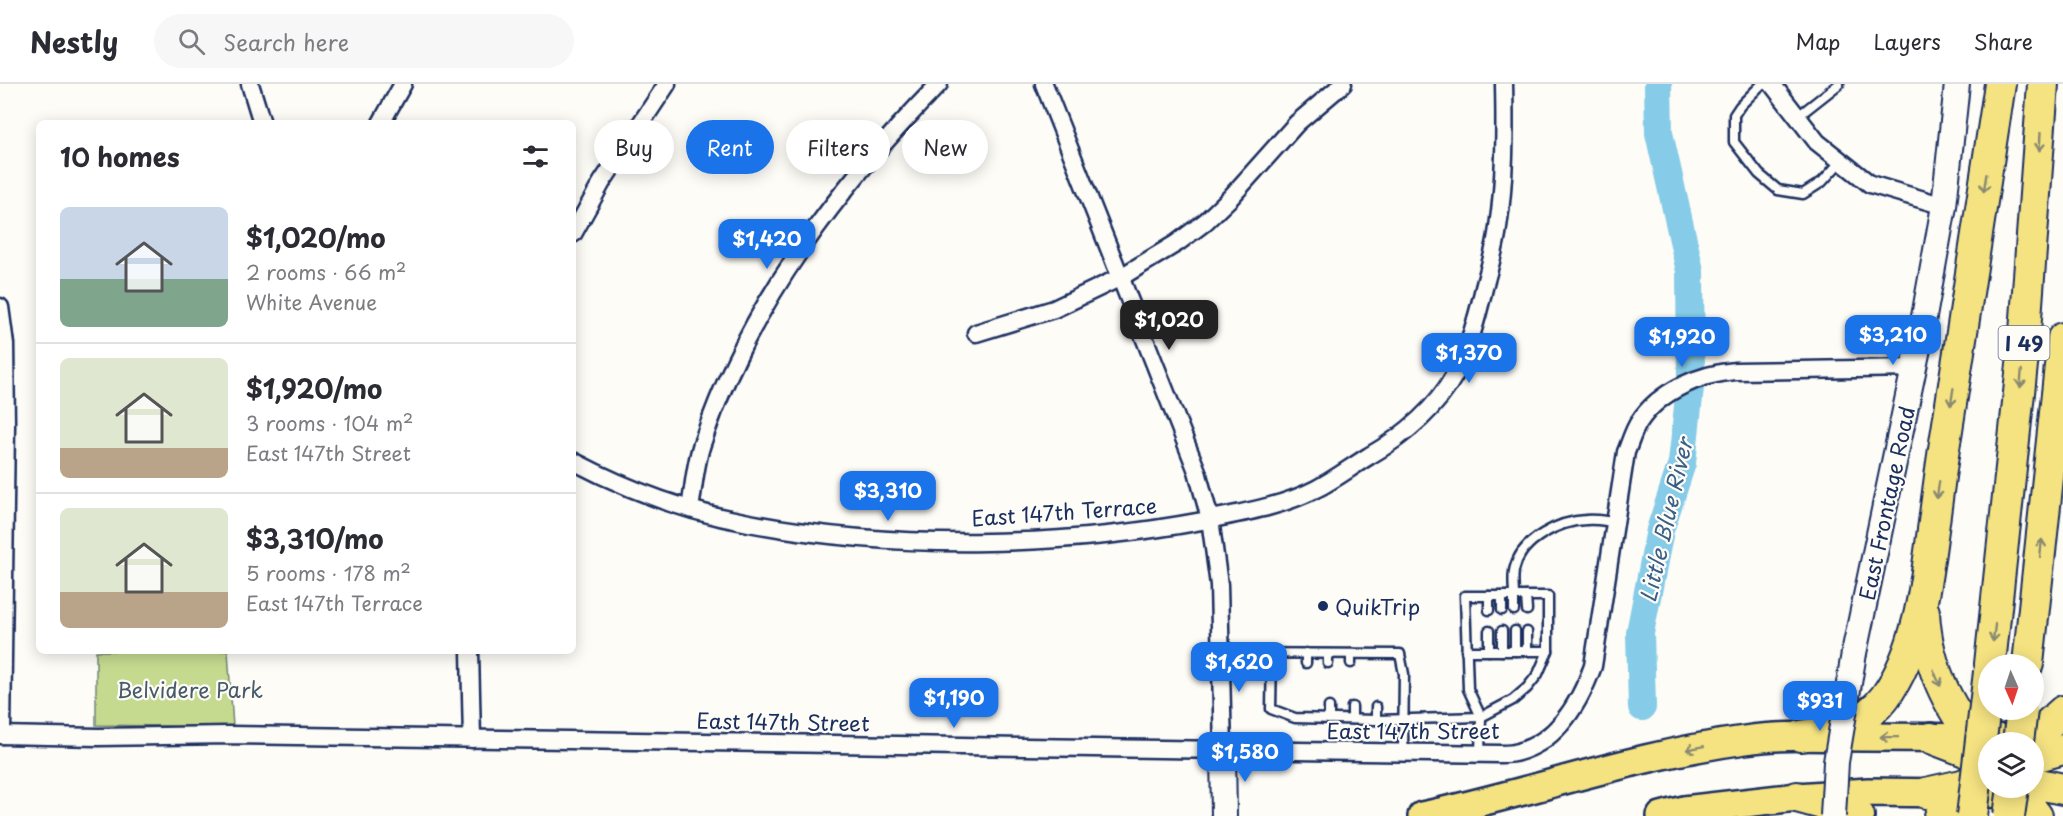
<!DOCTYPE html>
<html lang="en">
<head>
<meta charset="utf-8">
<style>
	:root { --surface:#fff; --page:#f7f7f7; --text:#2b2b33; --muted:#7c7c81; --line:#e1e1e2; --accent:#1a73e8 }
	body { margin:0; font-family:"Playpen Sans",sans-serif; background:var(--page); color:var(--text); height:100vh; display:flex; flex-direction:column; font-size:22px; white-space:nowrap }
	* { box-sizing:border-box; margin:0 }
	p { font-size:20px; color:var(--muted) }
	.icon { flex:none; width:33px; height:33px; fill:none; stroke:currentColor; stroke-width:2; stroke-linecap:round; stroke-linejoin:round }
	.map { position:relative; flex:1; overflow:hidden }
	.details { position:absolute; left:36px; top:36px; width:540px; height:534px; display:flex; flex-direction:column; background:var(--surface); border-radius:9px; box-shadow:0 3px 15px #0003 }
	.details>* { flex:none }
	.banner { position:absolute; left:594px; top:36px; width:570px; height:54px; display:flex; gap:12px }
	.needle { width:39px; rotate:177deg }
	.controls { position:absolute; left:1978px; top:570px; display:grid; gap:12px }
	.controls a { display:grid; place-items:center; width:66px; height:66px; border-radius:50%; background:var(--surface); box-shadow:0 3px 15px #0003; font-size:30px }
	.price { position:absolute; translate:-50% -51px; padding:0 14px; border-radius:12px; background:var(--accent); color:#fff; font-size:20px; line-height:39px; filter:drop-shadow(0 2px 3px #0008) }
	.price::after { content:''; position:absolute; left:50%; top:36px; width:18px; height:14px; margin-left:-9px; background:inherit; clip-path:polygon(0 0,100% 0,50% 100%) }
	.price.selected { background:#222; color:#fff }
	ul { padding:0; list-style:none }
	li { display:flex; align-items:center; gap:18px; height:150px; padding:0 24px }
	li+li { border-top:2px solid var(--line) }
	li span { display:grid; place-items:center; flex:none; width:168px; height:120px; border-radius:9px; color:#555 }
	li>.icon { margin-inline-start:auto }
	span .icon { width:72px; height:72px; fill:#fffc; stroke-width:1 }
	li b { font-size:26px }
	h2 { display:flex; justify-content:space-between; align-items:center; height:72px; padding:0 24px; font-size:26px }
	.tag { padding:0 21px; border-radius:27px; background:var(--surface); box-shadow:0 3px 15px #0003; font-size:21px; line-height:54px }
	.tag.selected { background:var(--accent); color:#fff }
	header { display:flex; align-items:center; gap:36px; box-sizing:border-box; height:84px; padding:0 30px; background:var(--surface); border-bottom:2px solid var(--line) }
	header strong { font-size:28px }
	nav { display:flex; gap:33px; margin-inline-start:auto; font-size:21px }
	.search { width:420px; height:54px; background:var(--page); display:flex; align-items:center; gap:15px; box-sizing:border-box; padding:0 21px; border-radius:33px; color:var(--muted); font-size:22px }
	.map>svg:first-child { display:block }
	.green { fill:#c6da8f; stroke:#708476; stroke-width:1.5 }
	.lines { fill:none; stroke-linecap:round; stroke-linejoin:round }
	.river { stroke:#86cbe7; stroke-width:28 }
	.lane-casing { stroke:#1b2f5e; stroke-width:13 }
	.street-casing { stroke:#1b2f5e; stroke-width:21 }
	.secondary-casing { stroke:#1b2f5e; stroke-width:28 }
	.primary-casing { stroke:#1b2f5e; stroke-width:32 }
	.highway-casing { stroke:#1b2f5e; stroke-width:34 }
	.lane { stroke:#fdfcf7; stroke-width:8 }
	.street { stroke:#fdfcf7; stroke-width:16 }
	.secondary { stroke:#fdfcf7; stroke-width:24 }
	.primary { stroke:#f5e382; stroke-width:27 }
	.highway { stroke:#f5e382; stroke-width:30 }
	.secondary-bridge-casing { stroke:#1b2f5e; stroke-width:28; stroke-linecap:butt }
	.highway-bridge-casing { stroke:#1b2f5e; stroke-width:34; stroke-linecap:butt }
	.secondary-bridge { stroke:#fdfcf7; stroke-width:24 }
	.highway-bridge { stroke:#f5e382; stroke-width:30 }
	.oneway { stroke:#888970 }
	.poi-dot { fill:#1b2f5e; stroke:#fdfcf7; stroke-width:2 }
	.labels { text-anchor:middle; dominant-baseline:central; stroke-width:4.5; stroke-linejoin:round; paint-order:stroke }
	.shield { fill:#fdfcf7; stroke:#5f6c8c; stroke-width:1.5 }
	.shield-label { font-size:20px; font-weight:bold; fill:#1b2f5e }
	.street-label { font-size:21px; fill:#1b2f5e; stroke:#fdfcf7 }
	.poi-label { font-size:21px; fill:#1b2f5e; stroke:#fdfcf7; text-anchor:start }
	.park-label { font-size:21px; fill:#465a6a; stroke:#fdfcf7 }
	.water-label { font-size:22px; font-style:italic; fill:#3b5e87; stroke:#fdfcf7 }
</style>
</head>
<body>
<header>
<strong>Nestly</strong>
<div class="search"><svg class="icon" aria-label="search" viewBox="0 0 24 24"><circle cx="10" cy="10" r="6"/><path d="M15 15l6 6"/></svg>Search here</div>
<nav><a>Map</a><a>Layers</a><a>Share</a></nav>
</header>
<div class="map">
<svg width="2063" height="732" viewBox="0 0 2063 732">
	<rect width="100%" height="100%" fill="#fdfcf7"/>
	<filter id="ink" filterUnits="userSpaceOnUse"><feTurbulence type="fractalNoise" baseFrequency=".0167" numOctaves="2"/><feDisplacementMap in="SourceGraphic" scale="12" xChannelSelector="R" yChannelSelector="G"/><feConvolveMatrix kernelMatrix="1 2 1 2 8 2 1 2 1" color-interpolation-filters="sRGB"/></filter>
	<g filter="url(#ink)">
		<polygon class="green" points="96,567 228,567 233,643 96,641"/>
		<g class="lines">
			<polyline class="river" points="1642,623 1640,549 1660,446 1682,379 1691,294 1690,187 1659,49 1658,0"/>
			<g class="lane-casing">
				<g id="lane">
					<polyline points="1762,0 1740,22 1734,31 1734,58 1759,90 1778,106 1803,110 1822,98 1841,77"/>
					<polyline points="1797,33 1839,0"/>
					<polyline points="1489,512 1489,526"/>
					<polyline points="1526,512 1527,526"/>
					<polyline points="1502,526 1502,512"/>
					<polyline points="1489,547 1489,567"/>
					<polyline points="1502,547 1502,567"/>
					<polyline points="1515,547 1515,567"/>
					<polyline points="1527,548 1527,567"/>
					<polyline points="1466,567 1548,567"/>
					<polyline points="1221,569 1400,570 1404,590 1403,669"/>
					<polyline points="1272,569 1271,625 1295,634 1376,636 1481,633 1513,616 1527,604 1538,590 1548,567 1548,512 1514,512 1514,526"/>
					<polyline points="1328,570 1328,579"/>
					<polyline points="1351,570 1351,579"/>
					<polyline points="1306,579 1306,569"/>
					<polyline points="1329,623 1329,635"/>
					<polyline points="1352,623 1352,635"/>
					<polyline points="1376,623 1376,636"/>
					<path d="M1480,670L1481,633L1468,605L1465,512H1514C1514,503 1512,491 1515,483C1522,455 1560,437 1586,436C1595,435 1605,437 1614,438"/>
				</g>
			</g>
			<g class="street-casing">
				<g id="street">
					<polyline points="250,0 262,39"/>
					<polyline points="1044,0 1197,387 1210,435 1219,501 1223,667"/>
					<polyline points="1772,0 1817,58 1870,100 1944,122"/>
					<polyline points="381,39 403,0"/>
					<polyline points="573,150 602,98 667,0"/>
					<polyline points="0,223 5,260 6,341 2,651"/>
					<polyline points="976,249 1054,225 1121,193 1177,159 1205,138 1231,113 1297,39 1343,0"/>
					<path d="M573,377C628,406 687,428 749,439C892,466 1058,464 1202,437C1240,429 1281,423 1316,405C1334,396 1351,383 1369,372C1402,353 1435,326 1454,292C1469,264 1477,234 1484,204C1489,184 1496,163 1498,143C1505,96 1505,48 1504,0"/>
					<path d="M690,424C694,403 695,378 703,357C749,220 839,102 939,0"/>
					<polyline points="470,567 472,655"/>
					<path d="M0,651L98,653L229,651L1500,670C1505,670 1513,670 1518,668C1558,657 1580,618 1593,582L1626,368C1630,359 1633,347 1639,338C1659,307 1700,290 1735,287L1914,284"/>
				</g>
			</g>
			<g class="secondary-casing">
				<g id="secondary">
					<polyline points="1854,569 1920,255 1944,122 1957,0"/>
					<polyline points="1223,667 1224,732"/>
				</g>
			</g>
			<g class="primary-casing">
				<g id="primary">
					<path d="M1422,732C1530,709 1635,671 1745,656C1784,650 1824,653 1863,653C1920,653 1976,654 2032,655"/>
					<polyline points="1661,732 1684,726 1797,713 1868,708 2033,710"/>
				</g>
			</g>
			<g class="highway-casing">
				<g id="highway">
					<path d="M1924,528C1927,588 1953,630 1989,676"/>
					<polyline points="1990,580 2024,262 2043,0"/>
					<polyline points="2028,580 2063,254"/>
					<path d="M1801,652C1833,646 1865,640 1885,613C1917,569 1925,506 1932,453C1937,417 1941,381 1947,346C1964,230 1982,115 2000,0"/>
					<polyline points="1931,654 1965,667 1986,680"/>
					<polyline points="2028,658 2063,627"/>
					<polyline points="2034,673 2063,665"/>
					<polyline points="2034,699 2063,705"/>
					<polyline points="2015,704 2037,732"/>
					<polyline points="1926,709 1962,701 1989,690"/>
					<polyline points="1797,713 1848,727 1859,732"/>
					<polyline points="1940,732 1963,709 1976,701"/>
				</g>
			</g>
			<use href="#lane" class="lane"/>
			<use href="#street" class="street"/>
			<use href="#secondary" class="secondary"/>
			<use href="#primary" class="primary"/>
			<use href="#highway" class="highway"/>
			<g class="secondary-bridge-casing">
				<polyline id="secondary-bridge" points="1833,732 1836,678 1854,569"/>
			</g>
			<g class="highway-bridge-casing">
				<g id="highway-bridge">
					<polyline points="2018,658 2022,626"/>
					<polyline points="1972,732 1989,588"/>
					<polyline points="2009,732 2013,704"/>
				</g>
			</g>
			<use href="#secondary-bridge" class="secondary-bridge"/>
			<use href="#highway-bridge" class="highway-bridge"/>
		</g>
		<defs><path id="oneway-shaft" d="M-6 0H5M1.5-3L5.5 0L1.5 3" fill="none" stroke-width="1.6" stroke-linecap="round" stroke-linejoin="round" transform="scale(1.5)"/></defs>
		<g class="oneway">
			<use href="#oneway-shaft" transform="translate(2040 58) rotate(93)"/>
			<use href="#oneway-shaft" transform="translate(1985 99) rotate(99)"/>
			<use href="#oneway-shaft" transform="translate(2021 295) rotate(95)"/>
			<use href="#oneway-shaft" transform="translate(1952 313) rotate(99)"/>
			<use href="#oneway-shaft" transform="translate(1938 406) rotate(98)"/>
			<use href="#oneway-shaft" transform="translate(2041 464) rotate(-84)"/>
			<use href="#oneway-shaft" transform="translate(1994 549) rotate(97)"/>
			<use href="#oneway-shaft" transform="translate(1937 594) rotate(67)"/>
			<use href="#oneway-shaft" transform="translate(1889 653) rotate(-179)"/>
			<use href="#oneway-shaft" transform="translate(1695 664) rotate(168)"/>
		</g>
	</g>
	<circle class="poi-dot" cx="1323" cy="522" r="6"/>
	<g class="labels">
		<rect class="shield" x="1998.5" y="242" width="51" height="34" rx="4.5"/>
		<g class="shield-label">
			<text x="2024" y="259">I 49</text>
		</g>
		<g class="street-label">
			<text transform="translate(1886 419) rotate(-78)">East Frontage Road</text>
			<text transform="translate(1064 427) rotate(-4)">East 147th Terrace</text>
			<text transform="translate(783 637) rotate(1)">East 147th Street</text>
			<text x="1413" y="646">East 147th Street</text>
		</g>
		<g class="poi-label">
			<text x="1335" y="522">QuikTrip</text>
		</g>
		<g class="park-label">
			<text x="190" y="605">Belvidere Park</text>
		</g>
		<g class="water-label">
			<text transform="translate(1665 436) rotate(-77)">Little Blue River</text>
		</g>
	</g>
</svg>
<div class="controls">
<a><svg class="needle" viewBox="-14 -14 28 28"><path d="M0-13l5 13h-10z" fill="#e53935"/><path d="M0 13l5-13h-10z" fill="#7c7c81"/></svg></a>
<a><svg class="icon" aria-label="layers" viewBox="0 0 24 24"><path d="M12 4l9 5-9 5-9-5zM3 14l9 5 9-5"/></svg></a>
</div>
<b class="price" style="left:767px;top:186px">$1,420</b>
<b class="price selected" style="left:1169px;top:267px">$1,020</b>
<b class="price" style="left:1893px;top:282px">$3,210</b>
<b class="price" style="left:1682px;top:284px">$1,920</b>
<b class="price" style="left:1469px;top:300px">$1,370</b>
<b class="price" style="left:888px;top:438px">$3,310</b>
<b class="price" style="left:1239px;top:609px">$1,620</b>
<b class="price" style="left:954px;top:645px">$1,190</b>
<b class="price" style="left:1820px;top:648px">$931</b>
<b class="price" style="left:1245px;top:699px">$1,580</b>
<div class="banner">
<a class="tag">Buy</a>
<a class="tag selected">Rent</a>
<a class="tag">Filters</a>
<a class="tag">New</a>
</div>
<section class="details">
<h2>10 homes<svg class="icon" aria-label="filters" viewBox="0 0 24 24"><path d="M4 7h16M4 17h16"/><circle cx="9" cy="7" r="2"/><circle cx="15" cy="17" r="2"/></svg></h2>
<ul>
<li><span style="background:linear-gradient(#c9d6e8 60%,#7fa58c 0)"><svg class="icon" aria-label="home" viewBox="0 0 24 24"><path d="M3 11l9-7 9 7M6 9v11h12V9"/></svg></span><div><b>$1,020/mo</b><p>2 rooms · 66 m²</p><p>White Avenue</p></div></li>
<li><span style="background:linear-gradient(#dfe7d0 75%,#b9a48a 0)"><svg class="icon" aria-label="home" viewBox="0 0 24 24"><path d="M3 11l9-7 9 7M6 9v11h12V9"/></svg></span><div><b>$1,920/mo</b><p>3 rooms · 104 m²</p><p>East 147th Street</p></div></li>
<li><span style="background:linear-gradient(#dfe7d0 70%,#b9a48a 0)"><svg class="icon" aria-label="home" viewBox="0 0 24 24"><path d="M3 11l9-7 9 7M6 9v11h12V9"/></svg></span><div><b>$3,310/mo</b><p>5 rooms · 178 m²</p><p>East 147th Terrace</p></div></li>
</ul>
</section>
</div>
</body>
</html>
